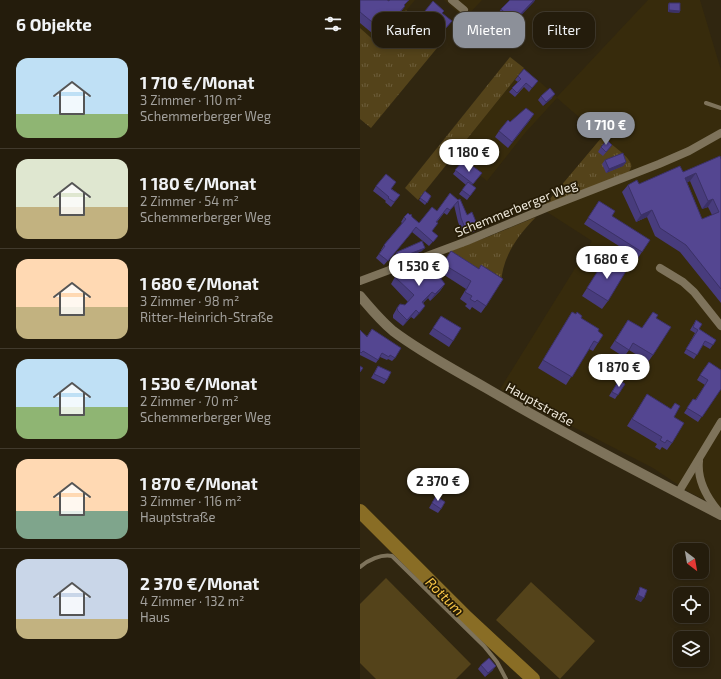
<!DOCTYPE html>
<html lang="de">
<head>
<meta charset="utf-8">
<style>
	:root { --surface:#241c0c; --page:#30291a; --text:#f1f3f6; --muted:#a3a19d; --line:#413a2d; --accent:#8c9099 }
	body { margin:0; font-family:"Exo 2",sans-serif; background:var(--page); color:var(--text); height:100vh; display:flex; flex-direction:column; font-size:15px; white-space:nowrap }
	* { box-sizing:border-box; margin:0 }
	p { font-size:13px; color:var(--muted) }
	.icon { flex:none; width:22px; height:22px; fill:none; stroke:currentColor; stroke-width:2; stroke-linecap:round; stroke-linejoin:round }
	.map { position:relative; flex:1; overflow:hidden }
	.details { display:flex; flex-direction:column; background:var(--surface); width:360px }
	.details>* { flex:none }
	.guide { position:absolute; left:12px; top:12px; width:289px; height:36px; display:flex; gap:8px }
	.needle { width:26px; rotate:149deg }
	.fabs { position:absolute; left:313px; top:543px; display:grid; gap:8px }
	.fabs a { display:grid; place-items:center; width:36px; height:36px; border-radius:8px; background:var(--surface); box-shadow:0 2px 6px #0003,0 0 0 1px var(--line); font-size:20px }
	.price { position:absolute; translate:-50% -34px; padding:0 9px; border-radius:14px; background:#fff; color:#222; font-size:13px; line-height:26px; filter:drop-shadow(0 1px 2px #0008) }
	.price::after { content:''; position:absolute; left:50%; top:24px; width:12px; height:9px; margin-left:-6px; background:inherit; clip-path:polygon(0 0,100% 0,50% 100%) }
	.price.on { background:var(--accent); color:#fff }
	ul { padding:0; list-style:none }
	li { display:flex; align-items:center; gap:12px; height:100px; padding:0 16px }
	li+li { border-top:1px solid var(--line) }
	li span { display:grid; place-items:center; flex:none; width:112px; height:80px; border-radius:12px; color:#555 }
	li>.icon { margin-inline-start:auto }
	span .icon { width:48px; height:48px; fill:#fffc; stroke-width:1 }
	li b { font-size:17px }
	h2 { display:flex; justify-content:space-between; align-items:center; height:48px; padding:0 16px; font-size:17px }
	.tag { padding:0 14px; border-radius:12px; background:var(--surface); box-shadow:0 2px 6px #0003,0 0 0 1px var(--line); font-size:14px; line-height:36px }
	.tag.on { background:var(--accent); color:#fff }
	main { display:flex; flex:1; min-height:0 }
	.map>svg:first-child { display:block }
	.built { fill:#372b0c }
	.grass { fill:url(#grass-tufts) }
	.green { fill:#54431a }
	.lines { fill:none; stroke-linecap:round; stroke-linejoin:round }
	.river { stroke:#896d25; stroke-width:14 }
	.lane { stroke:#7e735b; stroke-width:4 }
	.street { stroke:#7e735b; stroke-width:8 }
	.secondary { stroke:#7e735b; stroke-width:10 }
	.wall { fill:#483c7d; fill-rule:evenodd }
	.shaded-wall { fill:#3b3166 }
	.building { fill:#544691; stroke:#3b3166; fill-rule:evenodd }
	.labels { text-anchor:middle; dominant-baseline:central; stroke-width:3.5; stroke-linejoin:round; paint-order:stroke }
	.street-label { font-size:13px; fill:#ede7d9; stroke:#261c06 }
	.water-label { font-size:14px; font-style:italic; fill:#f6c446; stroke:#261c06 }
</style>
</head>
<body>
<main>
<section class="details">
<h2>6 Objekte<svg class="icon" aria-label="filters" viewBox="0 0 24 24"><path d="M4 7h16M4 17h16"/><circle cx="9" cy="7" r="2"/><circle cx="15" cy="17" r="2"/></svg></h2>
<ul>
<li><span style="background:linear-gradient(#bfe0f5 70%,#8fb573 0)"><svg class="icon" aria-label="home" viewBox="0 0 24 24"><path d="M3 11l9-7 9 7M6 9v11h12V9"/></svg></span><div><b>1 710 €/Monat</b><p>3 Zimmer · 110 m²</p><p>Schemmerberger Weg</p></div></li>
<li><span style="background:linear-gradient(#dfe7d0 60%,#c2b280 0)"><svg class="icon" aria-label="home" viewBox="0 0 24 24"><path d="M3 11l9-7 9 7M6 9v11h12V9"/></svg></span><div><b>1 180 €/Monat</b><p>2 Zimmer · 54 m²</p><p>Schemmerberger Weg</p></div></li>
<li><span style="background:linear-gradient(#ffd9b3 60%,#c2b280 0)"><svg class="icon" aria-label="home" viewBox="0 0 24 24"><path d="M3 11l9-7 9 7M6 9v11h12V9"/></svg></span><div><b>1 680 €/Monat</b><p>3 Zimmer · 98 m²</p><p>Ritter-Heinrich-Straße</p></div></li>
<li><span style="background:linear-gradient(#bfe0f5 60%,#8fb573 0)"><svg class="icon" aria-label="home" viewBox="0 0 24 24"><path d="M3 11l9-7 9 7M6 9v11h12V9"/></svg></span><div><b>1 530 €/Monat</b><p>2 Zimmer · 70 m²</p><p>Schemmerberger Weg</p></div></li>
<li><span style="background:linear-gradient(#ffd9b3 65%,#7fa58c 0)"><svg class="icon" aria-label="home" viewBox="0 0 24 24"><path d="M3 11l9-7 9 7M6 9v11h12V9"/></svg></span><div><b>1 870 €/Monat</b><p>3 Zimmer · 116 m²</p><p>Hauptstraße</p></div></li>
<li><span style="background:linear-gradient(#c9d6e8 75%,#c2b280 0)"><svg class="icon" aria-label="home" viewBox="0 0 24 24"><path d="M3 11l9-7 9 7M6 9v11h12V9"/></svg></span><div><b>2 370 €/Monat</b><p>4 Zimmer · 132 m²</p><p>Haus</p></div></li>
</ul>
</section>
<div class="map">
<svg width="361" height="679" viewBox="0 0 361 679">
	<defs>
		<pattern id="grass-tufts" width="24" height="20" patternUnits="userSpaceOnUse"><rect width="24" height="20" fill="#54431a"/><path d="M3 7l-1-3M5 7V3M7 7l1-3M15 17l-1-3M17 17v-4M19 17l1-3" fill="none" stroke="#6d5e3b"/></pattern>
	</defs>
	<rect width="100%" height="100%" fill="#302610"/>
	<g class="built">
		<polygon points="0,0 55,0 18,44 0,28"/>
		<polygon points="84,0 122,0 106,17 103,17"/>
		<polygon points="288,0 340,0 361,70 361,508 329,492 293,468 140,389 232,241 187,212 184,206 242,137 197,98 165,133 127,181 94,155 164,68 197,97"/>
	</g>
	<g class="grass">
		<polygon points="46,10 82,42 11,128 0,119 0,28 18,44"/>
		<polygon points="150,57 164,68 58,200 45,188"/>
		<path d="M242,137C248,142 269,156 271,164C272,167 270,170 268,173L184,206Z"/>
		<path d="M176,217C158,235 142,257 141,284L88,252L130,236Z"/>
	</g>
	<g class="green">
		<polygon points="26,578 111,664 96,679 16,679 0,663 0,604"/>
		<polygon points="171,582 235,641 200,679 136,620"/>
	</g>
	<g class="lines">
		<polyline class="river" points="0,511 107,618 173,679"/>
		<g class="lane">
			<polyline points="346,103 361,108"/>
			<path d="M0,567C8,560 21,554 32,556L124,646L137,662L146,679"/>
		</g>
		<g class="street">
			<polyline points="92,0 104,10"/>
			<polyline points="300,268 323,282 334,292 361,326"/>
			<polyline points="0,281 107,241 186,208 299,164 329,151 361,133"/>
			<path d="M339,461C337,480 347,498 360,513"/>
			<polyline points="318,493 361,422"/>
		</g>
		<path class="secondary" d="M0,296C10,308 21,321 33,331C62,353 95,370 126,388C203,433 282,474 361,515"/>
	</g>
	<g class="wall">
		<polygon points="0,0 29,1 45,6 40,13 18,38 0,23"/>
		<polygon points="150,0 175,0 150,27 137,15 141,9"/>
		<polygon points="309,3 320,11 319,13 308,12 308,5"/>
		<polygon points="65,11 92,21 82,33 62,15"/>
		<polygon points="158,76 175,84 169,92 164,87 155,97 149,92 158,82 155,80"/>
		<polygon points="181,96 192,98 183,106 178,100"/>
		<polygon points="170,120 148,148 135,137 139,131 150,122"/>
		<polygon points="252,145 243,156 238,152 241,147"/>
		<path d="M361,159V303L320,252L295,236L287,217L276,222L262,192L268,185L279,184L323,172ZM330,181L342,209L348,207L352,215L342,219L327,182Z"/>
		<polygon points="245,160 266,162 263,166 246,173 242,164"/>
		<polygon points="102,162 109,168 122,173 112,185 116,188 107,200 99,194 106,185 93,174"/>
		<polygon points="16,186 32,189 40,195 31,207 25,202 26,201 13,191"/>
		<polygon points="65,191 71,196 65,205 59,200"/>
		<polygon points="98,200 107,215 116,222 129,225 111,233 110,229 102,232 98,222 94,205 87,215 84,213 77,222 72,231 78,236 69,246 52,232 24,265 16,258 21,251 21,250 24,245 42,223 41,222 44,217 52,217 59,223 77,211"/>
		<polygon points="239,201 282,252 278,258 224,224"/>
		<polygon points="62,251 36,261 34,256 37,252"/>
		<polygon points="91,251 119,269 126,306 121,313 112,307 110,310 105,306 107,304 100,299 106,289 78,271"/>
		<polygon points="246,258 248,301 242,309 222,296"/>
		<polygon points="49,274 78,274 82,277 81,279 85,284 80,291 70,301 68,298 63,303 65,306 54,319 51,317 43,326 33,318 33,315 37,308 45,305 48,302 31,284 35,277"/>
		<polygon points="212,312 221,318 238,331 238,343 233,351 229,349 206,385 178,368 207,320"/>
		<polygon points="293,312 296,318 293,355 288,362 269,350 264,357 250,348 268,320 282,328"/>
		<polygon points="81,316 93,341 89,347 69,334"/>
		<polygon points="336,320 339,329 356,340 350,349 343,345 334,359 324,353 335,333 330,330"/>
		<polygon points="12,329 35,358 32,361 28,359 27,360 20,357 16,363 0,355 0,330 7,336"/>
		<polygon points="18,366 27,380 24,384 11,378"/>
		<polygon points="345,367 361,389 338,422 324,413 333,399 335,400 345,385 337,380"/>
		<polygon points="259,380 265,384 255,399 249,396"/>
		<polygon points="287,394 311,409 315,403 312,443 307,450 302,447 300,450 295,447 297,444 267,426"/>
		<polygon points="76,496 81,509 78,513 69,508"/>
		<polygon points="280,587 281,602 275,599 278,592"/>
		<polygon points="121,665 133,670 125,677 118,669"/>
	</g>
	<g class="shaded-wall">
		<polygon points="174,0 175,0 174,2 150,27 154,21"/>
		<polygon points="45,6 40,13 18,38 23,31"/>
		<polygon points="309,10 320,11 319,13 308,12"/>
		<polygon points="195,94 192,98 183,106 186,102"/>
		<polygon points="174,114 170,120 148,148 152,142"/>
		<polygon points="266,162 263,166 246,173 249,169"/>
		<polygon points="336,173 330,181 320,186 325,178"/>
		<polygon points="353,199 348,207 342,209 348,201"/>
		<polygon points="292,210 287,217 276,222 281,215"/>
		<polygon points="132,221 129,225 111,233 115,228"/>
		<polygon points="113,224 110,229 102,232 105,228"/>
		<polygon points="65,248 62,251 36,261 39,258"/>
		<polygon points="85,284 80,291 70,301 75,294"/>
		<polygon points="72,292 68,298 57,309 62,302"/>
		<polygon points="65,306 60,313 54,319 59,313"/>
		<polygon points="56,310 51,317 43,326 47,320"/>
		<polygon points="278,595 284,598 281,602 275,599"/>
		<polygon points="136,666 133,670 125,677 128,673"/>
	</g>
	<g class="building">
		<polygon points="0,0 27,0 29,1 30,0 49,0 44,5 45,6 23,31 0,12"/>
		<polygon points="150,0 174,0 154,21 141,9"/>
		<polygon points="73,1 84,11 82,13 92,21 85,29 65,11"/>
		<polygon points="309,3 320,3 320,11 309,10"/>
		<polygon points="164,69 178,81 172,88 166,83 157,93 152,88 161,79 158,76"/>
		<polygon points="190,88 195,94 186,102 181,96"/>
		<polygon points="166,108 174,114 152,142 139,131 148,120 150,122"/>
		<polygon points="247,140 252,145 246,152 241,147"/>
		<polygon points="263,153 266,162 249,169 245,160"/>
		<path d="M360,156L361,159V289L326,245L300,228L292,210L281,215L268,185L277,180L279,184L320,166L323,172ZM336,173L348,201L353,199L359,212L342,219L325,178Z"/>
		<polygon points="102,162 109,168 111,165 122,173 113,184 95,170"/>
		<polygon points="26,174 36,182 31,189 40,195 34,202 28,198 29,197 16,186"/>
		<polygon points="108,182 116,188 110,196 102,190"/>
		<polygon points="65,191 71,196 67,203 60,198"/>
		<polygon points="90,193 98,200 100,199 107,215 112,212 116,222 130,216 132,221 115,228 113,224 105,228 101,218 98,201 90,210 87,208 76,222 78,223 72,231 78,236 73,242 56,227 28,261 19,254 25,246 24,245 46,219 44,217 48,213 50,215 51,214 52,217 59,223 72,207 77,211"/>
		<polygon points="239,201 255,211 252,216 290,240 282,252 228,218"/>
		<polygon points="62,241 65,248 39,258 37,252"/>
		<polygon points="91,251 119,269 121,265 143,279 126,306 117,300 115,302 110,299 112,296 105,292 111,281 83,264"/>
		<polygon points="65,258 79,272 78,274 82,277 81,279 85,284 75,294 72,292 62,302 65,306 59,313 56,310 47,320 38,311 37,308 40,304 45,305 54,295 35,277 44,269 49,274"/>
		<polygon points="246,258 266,271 248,301 227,288"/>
		<polygon points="212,312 216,314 217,312 222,316 221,318 239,329 238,331 243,335 238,343 234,341 212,377 183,360"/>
		<polygon points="293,312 298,315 296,318 311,327 293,355 273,343 269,350 255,341 268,320 282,328"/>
		<polygon points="81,316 101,328 93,341 73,328"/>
		<polygon points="336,320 342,324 339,329 356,340 353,345 345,341 337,355 326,349 338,330 333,327"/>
		<polygon points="12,329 41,348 35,358 30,355 29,357 22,353 18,360 3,351 1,353 0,352 0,330 7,337"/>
		<polygon points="349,362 361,370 361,389 342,417 327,408 333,399 336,400 348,380 340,375"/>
		<polygon points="0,366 3,368 0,372"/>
		<polygon points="18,366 31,372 27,380 14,374"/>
		<polygon points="259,380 265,384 258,395 252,392"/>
		<polygon points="287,394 311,409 315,403 320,406 314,417 324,423 312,443 307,440 305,443 300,440 302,437 272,419"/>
		<polygon points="76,496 85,502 81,509 72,503"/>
		<polygon points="280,587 287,590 284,598 278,595"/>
		<polygon points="129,658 136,666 128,673 121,665"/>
	</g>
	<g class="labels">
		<g class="street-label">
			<text transform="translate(156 208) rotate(-22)">Schemmerberger Weg</text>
			<text transform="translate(180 404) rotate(29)">Hauptstraße</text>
		</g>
		<g class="water-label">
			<text transform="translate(85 596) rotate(45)">Rottum</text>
		</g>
	</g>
</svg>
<div class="fabs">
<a><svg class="needle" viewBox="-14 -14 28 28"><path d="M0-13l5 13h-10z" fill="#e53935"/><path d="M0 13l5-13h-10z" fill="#a3a19d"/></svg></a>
<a><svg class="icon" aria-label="locate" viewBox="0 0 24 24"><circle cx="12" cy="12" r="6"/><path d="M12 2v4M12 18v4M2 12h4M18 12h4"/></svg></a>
<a><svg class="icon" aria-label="layers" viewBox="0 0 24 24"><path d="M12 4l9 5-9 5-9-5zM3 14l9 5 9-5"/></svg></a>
</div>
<b class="price on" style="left:246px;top:146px">1 710 €</b>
<b class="price" style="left:109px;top:173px">1 180 €</b>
<b class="price" style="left:247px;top:280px">1 680 €</b>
<b class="price" style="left:59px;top:287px">1 530 €</b>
<b class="price" style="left:259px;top:388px">1 870 €</b>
<b class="price" style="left:78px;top:502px">2 370 €</b>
<div class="guide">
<a class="tag">Kaufen</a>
<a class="tag on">Mieten</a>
<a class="tag">Filter</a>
</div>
</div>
</main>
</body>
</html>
